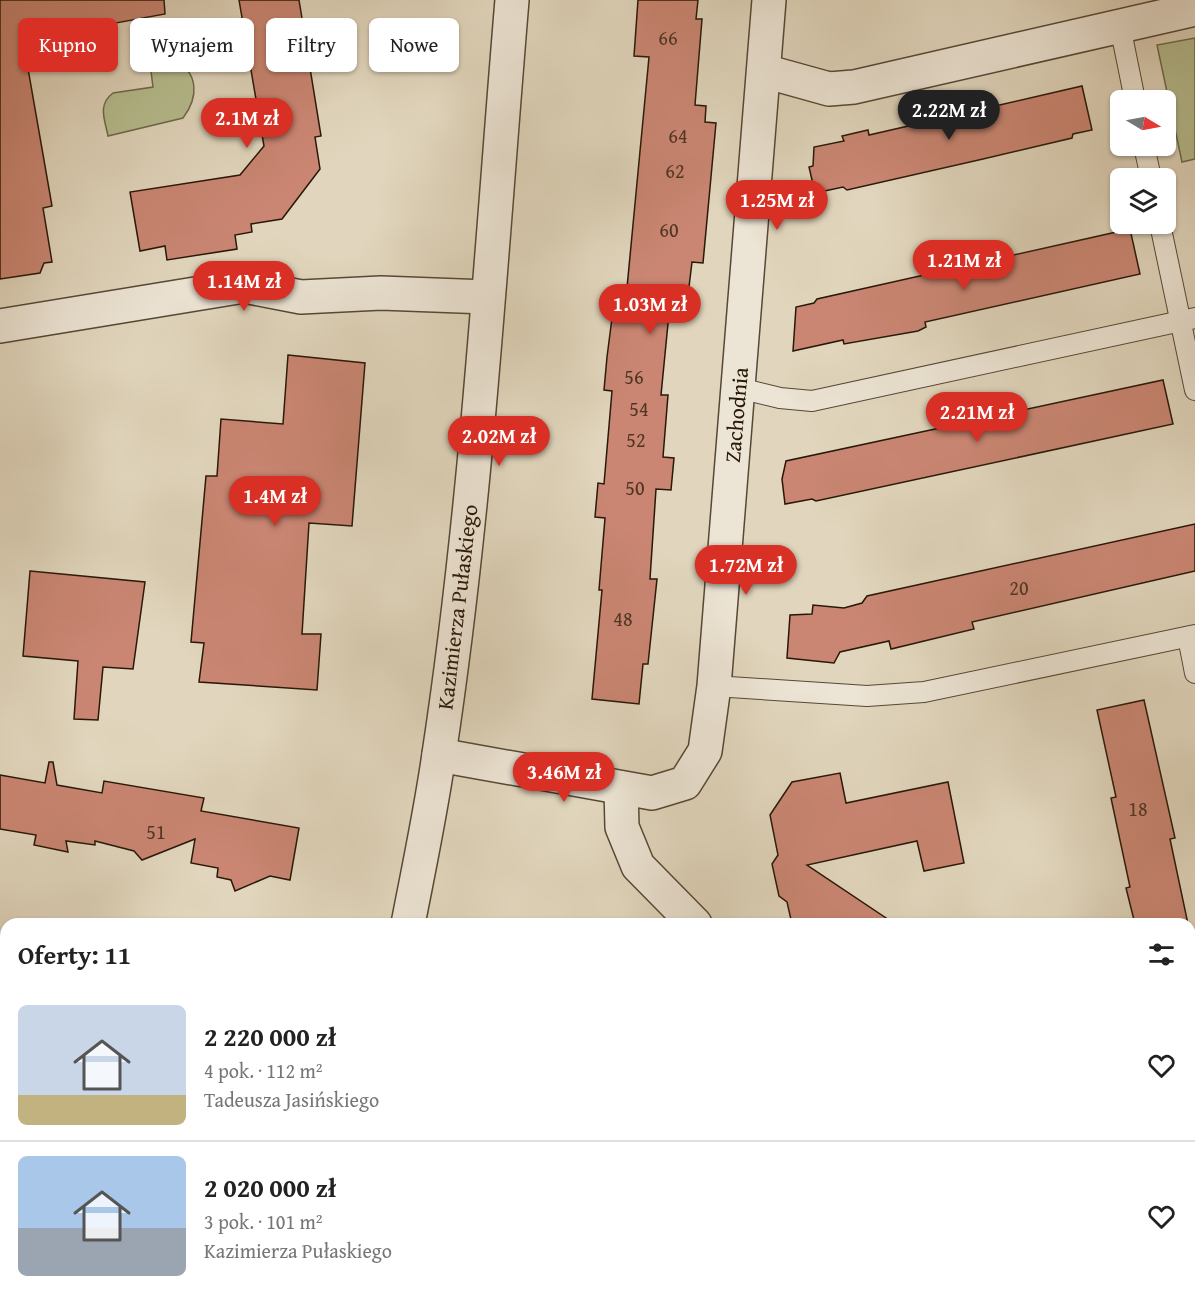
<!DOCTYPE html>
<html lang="pl">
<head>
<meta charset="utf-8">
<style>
	:root { --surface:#fff; --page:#f2f2f2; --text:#222; --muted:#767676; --line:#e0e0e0; --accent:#d93025 }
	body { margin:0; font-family:"Gentium Book Plus",serif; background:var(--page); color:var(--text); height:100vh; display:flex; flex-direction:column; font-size:22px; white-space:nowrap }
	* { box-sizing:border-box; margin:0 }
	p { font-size:20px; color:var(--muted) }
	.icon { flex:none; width:33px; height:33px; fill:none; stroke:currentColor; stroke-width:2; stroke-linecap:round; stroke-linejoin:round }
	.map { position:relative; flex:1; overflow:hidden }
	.details { position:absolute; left:0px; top:918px; width:1196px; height:384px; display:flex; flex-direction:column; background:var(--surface); border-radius:18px 18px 0 0; box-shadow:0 2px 4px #0004 }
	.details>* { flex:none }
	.hud { position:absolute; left:18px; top:18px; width:600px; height:54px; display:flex; gap:12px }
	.needle { width:39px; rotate:100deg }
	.fabs { position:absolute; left:1110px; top:90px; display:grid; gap:12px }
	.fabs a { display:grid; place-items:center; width:66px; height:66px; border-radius:9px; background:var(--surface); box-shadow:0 2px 4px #0004; font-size:30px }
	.price { position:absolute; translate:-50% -51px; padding:0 14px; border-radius:21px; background:var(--accent); color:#fff; font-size:20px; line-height:39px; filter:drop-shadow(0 2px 3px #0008) }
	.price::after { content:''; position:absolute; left:50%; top:36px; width:18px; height:14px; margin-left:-9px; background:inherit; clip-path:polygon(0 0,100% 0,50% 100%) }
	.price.active { background:#222; color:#fff }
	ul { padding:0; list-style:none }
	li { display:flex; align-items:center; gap:18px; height:150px; padding:0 18px }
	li+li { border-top:2px solid var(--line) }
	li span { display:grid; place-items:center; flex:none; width:168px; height:120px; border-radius:9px; color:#555 }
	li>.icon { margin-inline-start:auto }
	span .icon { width:72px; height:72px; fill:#fffc; stroke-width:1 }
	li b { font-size:26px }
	h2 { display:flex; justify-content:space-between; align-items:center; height:72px; padding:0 18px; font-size:26px }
	.chip { padding:0 21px; border-radius:9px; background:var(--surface); box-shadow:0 2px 4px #0004; font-size:21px; line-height:54px }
	.chip.active { background:var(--accent); color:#fff }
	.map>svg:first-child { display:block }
	.green { fill:#b6bd8f; stroke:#6f6a4c; stroke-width:1.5 }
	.building { fill:#ca8673; stroke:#281808; stroke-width:1.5 }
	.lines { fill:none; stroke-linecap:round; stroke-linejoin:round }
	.service-casing { stroke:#564835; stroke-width:22 }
	.minor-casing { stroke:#564835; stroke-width:36 }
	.service { stroke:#ece4d4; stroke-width:20 }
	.minor { stroke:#ece4d4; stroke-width:33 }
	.labels { text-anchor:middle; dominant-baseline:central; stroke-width:4.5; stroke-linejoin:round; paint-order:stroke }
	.number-label { font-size:20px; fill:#503423 }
	.street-label { font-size:22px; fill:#281808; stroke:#ece4d4 }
</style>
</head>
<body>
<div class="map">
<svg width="1195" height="1302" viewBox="0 0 1195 1302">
	<rect width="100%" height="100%" fill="#e1d6bd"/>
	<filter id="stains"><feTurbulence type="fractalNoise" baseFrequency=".00333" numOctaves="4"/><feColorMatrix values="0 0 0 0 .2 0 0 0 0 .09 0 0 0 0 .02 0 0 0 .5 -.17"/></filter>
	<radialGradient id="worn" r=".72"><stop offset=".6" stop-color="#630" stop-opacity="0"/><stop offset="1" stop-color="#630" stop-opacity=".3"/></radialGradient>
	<g class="green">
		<polygon points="1195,38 1195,159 1182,162 1157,45"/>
		<path d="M173,59C199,72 199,97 183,118L108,136C105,120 97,105 113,93L153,87L150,63Z"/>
	</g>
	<g class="building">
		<polygon points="0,0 164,0 165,14 23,40 52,206 43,208 52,262 44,263 40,273 0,279"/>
		<polygon points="239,0 299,0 321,136 315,137 320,169 282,219 251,224 252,232 235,235 237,249 167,260 165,246 140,251 130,192 240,175 264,146"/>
		<polygon points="638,0 698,0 696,19 702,19 695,105 706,106 705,122 716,123 703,263 692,262 688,295 671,293 661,395 668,395 663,457 674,458 671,490 656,489 650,579 657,579 648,664 643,664 639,704 592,699 602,590 599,590 605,518 595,517 598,483 604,484 612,391 604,390 607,357 612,318 624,319 649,57 634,56"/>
		<polygon points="1082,86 1092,130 1073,134 1072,138 983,159 847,190 843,187 815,193 809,167 813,166 814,147 844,141 842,136 868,130 869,135"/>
		<polygon points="1130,229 1140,274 925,322 926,327 918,331 844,344 843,340 793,351 796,307 814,303 817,299"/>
		<polygon points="288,355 365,363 352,526 309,523 302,634 321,634 317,690 199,682 204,643 191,642 206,476 217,476 221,419 283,424"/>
		<polygon points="1163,380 1173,424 816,501 812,499 785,504 782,479 786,461"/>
		<polygon points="1195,524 1195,571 972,622 974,629 891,649 889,641 840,652 834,663 787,658 790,615 812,614 813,605 844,608 862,603 867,596"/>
		<polygon points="30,571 145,582 133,669 103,667 98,720 74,719 78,661 23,656"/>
		<polygon points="1144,700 1175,838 1170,839 1188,924 1135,924 1126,888 1130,887 1111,798 1116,797 1097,710"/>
		<polygon points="49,762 53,762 57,785 102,793 104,781 204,798 201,811 299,828 290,880 270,876 235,891 231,880 217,877 218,868 191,863 195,839 142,860 134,851 95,841 95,845 66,841 68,852 34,845 36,835 0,829 0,775 45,783"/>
		<polygon points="840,773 846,803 948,782 964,863 924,871 917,841 807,865 895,924 792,924 787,902 779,896 772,864 778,855 770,815 792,782"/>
	</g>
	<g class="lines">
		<g class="service-casing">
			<g id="service">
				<polyline points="1120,26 1135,100"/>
				<polyline points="1144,146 1151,178"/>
				<polyline points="1160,224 1195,390"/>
				<polyline points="739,388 780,398 812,401 1195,318"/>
				<polyline points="1188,637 1195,673"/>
				<polyline points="714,686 867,696 924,692 1195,635"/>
			</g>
		</g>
		<g class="minor-casing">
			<g id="minor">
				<polyline points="764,71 829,89 854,87 1195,9"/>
				<polyline points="0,326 244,286 301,297 381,293 487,297"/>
				<polyline points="439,755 652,793 685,783 705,751 714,686 769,0"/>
				<polyline points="621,788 622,827 638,866 695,924"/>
				<path d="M408,924C419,867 431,811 439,754C477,504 491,251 512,0"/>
				<polyline points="1070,1296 1076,1302"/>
				<polyline points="273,1302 274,1296"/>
				<polyline points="338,1302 339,1296"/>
				<polyline points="963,1302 964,1296"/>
			</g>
		</g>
		<use href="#service" class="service"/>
		<use href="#minor" class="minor"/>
	</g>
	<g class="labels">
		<g class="number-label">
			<text x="668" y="37">66</text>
			<text x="678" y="135">64</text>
			<text x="675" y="170">62</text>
			<text x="669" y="229">60</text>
			<text x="634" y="376">56</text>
			<text x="639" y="408">54</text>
			<text x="636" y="439">52</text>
			<text x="635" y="487">50</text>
			<text x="1019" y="587">20</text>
			<text x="623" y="618">48</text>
			<text x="1138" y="808">18</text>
			<text x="156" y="831">51</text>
		</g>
		<g class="street-label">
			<text transform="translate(736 415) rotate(-85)">Zachodnia</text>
			<text transform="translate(457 607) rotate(-83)">Kazimierza Pułaskiego</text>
		</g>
	</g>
	<rect width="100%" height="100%" filter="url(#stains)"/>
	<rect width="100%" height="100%" fill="url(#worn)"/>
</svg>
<div class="fabs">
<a><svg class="needle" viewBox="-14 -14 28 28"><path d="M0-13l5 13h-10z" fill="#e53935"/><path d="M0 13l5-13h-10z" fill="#767676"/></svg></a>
<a><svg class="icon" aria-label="layers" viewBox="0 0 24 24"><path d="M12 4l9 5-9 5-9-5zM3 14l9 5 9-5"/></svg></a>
</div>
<b class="price active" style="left:949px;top:141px">2.22M zł</b>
<b class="price" style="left:247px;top:149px">2.1M zł</b>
<b class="price" style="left:777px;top:231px">1.25M zł</b>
<b class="price" style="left:964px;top:291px">1.21M zł</b>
<b class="price" style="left:244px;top:312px">1.14M zł</b>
<b class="price" style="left:650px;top:335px">1.03M zł</b>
<b class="price" style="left:977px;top:443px">2.21M zł</b>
<b class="price" style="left:499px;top:467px">2.02M zł</b>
<b class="price" style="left:275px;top:527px">1.4M zł</b>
<b class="price" style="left:746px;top:596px">1.72M zł</b>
<b class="price" style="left:564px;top:803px">3.46M zł</b>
<div class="hud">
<a class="chip active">Kupno</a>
<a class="chip">Wynajem</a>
<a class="chip">Filtry</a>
<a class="chip">Nowe</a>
</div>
<section class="details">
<h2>Oferty: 11<svg class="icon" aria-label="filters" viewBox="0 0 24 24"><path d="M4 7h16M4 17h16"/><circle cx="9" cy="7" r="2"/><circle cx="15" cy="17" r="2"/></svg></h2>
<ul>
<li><span style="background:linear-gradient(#c9d6e8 75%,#c2b280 0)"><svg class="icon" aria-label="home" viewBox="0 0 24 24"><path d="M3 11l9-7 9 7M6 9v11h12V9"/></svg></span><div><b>2 220 000 zł</b><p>4 pok. · 112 m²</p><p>Tadeusza Jasińskiego</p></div><svg class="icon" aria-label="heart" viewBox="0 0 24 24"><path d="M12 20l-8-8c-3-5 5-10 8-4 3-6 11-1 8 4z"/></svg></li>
<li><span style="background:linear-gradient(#a9c7e8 60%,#9aa5b1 0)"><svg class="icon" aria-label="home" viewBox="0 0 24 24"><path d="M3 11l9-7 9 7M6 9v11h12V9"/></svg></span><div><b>2 020 000 zł</b><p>3 pok. · 101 m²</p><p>Kazimierza Pułaskiego</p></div><svg class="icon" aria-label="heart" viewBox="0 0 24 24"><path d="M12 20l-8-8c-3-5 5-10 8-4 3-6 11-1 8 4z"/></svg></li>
</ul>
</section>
</div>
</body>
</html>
